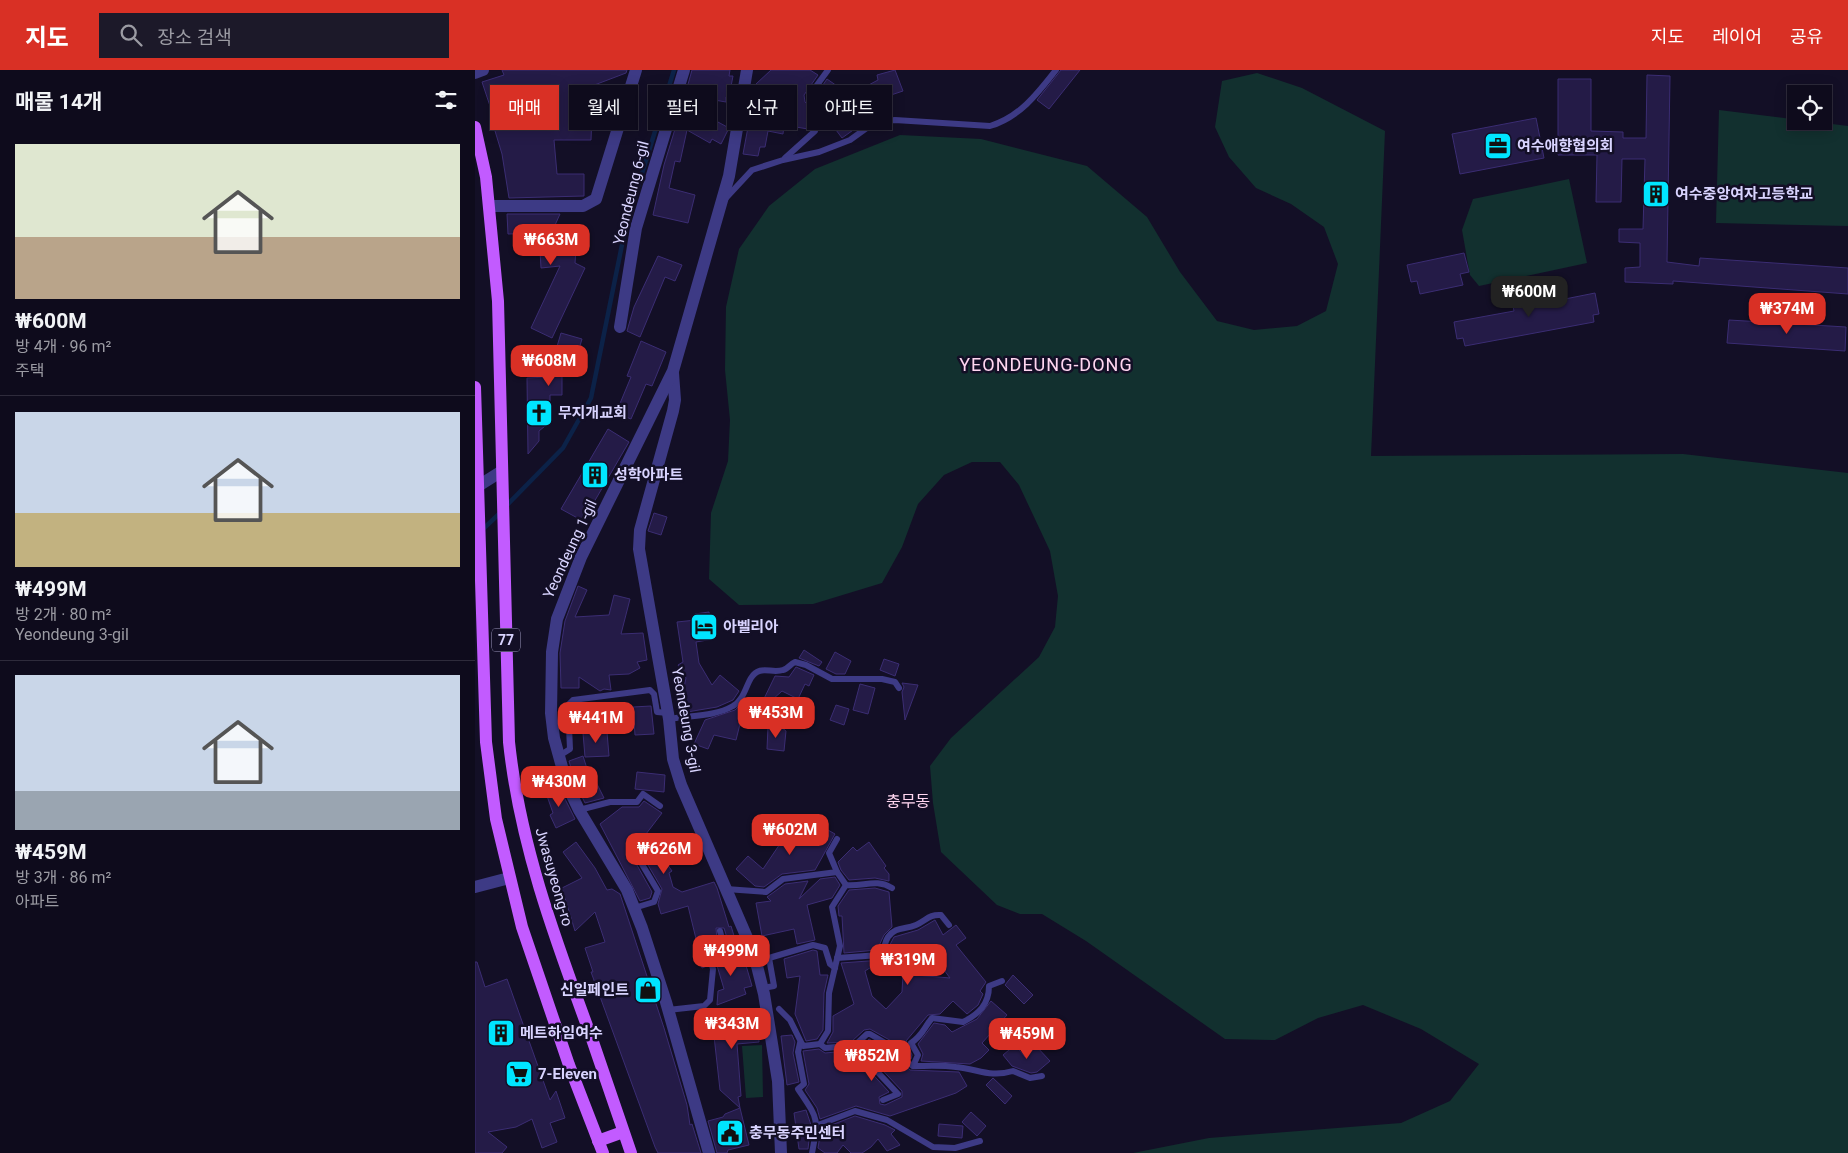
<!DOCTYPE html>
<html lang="ko">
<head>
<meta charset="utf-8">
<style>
	:root { --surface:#0e0b1c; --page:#1c1929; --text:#f1f3f6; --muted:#9b9ba3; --line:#2e2b3b; --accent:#d93025 }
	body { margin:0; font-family:Roboto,"Noto Sans KR",sans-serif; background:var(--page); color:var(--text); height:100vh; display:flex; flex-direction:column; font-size:19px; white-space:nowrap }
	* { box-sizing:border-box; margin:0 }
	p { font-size:16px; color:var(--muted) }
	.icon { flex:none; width:28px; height:28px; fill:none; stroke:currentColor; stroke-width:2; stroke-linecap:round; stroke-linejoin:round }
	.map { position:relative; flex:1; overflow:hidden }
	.drawer { display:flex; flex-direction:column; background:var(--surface); width:475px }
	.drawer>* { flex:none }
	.top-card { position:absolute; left:15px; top:15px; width:475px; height:45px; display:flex; gap:10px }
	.buttons { position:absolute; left:1312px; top:15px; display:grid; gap:10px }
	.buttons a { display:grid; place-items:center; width:45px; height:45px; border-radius:0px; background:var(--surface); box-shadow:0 2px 12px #0003,0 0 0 1px var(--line); font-size:25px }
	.price { position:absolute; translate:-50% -42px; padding:0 11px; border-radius:10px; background:var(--accent); color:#fff; font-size:16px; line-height:32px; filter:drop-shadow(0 1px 2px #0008) }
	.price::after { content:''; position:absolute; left:50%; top:30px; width:15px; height:11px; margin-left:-8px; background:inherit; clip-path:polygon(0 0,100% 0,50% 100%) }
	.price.on { background:#222; color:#fff }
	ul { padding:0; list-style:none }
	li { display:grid; align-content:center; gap:10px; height:265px; padding:0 15px }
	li+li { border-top:1px solid var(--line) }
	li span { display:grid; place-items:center; height:155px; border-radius:0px; color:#555 }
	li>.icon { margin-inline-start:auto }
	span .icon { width:90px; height:90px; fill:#fffc; stroke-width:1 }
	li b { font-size:21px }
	h2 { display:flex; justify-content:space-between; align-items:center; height:60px; padding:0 15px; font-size:21px }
	.tag { padding:0 18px; border-radius:0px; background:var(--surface); box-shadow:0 2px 12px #0003,0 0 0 1px var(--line); font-size:18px; line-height:45px }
	.tag.on { background:var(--accent); color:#fff }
	header { display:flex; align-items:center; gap:30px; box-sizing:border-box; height:70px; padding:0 25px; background:var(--accent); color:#fff }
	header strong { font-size:24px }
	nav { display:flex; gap:28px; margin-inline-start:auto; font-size:18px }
	.search { width:350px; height:45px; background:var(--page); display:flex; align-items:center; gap:12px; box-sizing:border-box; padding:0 18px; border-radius:0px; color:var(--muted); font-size:19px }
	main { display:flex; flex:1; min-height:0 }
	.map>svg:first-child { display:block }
	.green { fill:#12302f }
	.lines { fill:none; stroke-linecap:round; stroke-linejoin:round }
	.stream { stroke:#0c2248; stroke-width:4.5 }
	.building { fill:#241b47; stroke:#3b2d73; fill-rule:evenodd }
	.lane { stroke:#3d3a85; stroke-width:6 }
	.street { stroke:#3d3a85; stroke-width:12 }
	.primary { stroke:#c25bff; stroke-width:12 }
	.labels { text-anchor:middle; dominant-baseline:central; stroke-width:5; stroke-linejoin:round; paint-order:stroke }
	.shield { fill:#130f26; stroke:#9e99be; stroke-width:1 }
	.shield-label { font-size:14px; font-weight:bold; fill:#d9d4ff }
	.poi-label { font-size:15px; font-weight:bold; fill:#d9d4ff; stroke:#130f26; text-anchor:start }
	.street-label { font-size:15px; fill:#d9d4ff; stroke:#130f26 }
	.neighbourhood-label { font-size:16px; fill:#ffd6f0; stroke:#130f26 }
	.quarter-label { font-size:18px; letter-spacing:1px; fill:#ffd6f0; stroke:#130f26 }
</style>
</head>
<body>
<header>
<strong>지도</strong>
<div class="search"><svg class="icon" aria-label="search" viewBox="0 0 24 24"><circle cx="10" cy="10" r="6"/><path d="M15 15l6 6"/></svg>장소 검색</div>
<nav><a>지도</a><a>레이어</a><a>공유</a></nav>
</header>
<main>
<section class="drawer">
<h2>매물 14개<svg class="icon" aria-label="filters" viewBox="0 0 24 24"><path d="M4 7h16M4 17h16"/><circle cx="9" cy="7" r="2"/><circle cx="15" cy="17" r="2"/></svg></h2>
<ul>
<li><span style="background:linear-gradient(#dfe7d0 60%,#b9a48a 0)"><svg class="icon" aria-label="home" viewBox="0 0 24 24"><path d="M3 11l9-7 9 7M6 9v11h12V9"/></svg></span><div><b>₩600M</b><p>방 4개 · 96 m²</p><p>주택</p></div></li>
<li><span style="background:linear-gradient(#c9d6e8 65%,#c2b280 0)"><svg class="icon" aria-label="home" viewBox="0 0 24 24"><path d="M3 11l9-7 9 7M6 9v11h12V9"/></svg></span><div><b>₩499M</b><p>방 2개 · 80 m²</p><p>Yeondeung 3-gil</p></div></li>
<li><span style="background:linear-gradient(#c9d6e8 75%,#9aa5b1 0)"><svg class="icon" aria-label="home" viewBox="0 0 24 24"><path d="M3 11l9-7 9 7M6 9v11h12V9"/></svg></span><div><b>₩459M</b><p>방 3개 · 86 m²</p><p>아파트</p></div></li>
</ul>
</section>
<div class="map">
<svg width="1373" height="1083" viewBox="0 0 1373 1083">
	<rect width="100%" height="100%" fill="#130f26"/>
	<g class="green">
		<polygon points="782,3 827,18 910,61 896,386 1208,384 1373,403 1373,1083 658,1083 734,1068 926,1053 975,1031 1004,994 946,959 888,935 843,948 800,970 750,969 611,871 567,844 545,844 522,835 466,782 458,733 455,696 476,668 564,587 580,557 583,526 575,481 544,415 525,392 497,392 469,405 443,434 427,477 407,513 338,534 264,535 234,509 236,443 253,391 255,350 250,300 251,237 264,179 294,136 340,99 425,65 506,69 612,96 672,147 705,202 742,251 779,260 822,256 851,241 863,194 849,157 816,134 781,118 754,87 740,57 747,11"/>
		<polygon points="1244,40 1373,56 1373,156 1241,153"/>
		<polygon points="1094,109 1112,193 1004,216 995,205 987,160 998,129"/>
		<polygon points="287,975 288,1027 271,1028 267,976"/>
	</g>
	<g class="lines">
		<g class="stream">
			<polyline points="30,437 88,378 116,328 151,155 199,0"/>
			<polyline points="7,460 25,443"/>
		</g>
	</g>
	<g class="building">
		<polygon points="27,0 152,0 151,3 101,22 143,24 136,48 117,46 116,70 79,70 82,104 109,104 109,126 34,128 27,84 17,51 20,51 7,12 29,5"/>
		<polygon points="217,0 255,0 254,6 258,6 254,27 251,27 251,32 210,25"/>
		<polygon points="296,0 335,0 343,5 329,25 330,32 335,37 333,59 309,55 308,64 293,61 290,77 285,77 283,86 268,84 281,14"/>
		<polygon points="420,0 428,21 410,27 409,25 378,42 388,53 367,68 358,56 367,49 339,28 352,9 375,25 403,10 402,5"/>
		<polygon points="586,0 605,0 574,39 562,30"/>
		<polygon points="1172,5 1195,6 1192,192 1224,196 1225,188 1373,198 1373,224 1198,211 1198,214 1150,212 1150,198 1165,197 1165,173 1144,172 1144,159 1168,159 1170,89 1147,89 1146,132 1121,132 1122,85 1083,85 1083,9 1116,9 1116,61 1148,62 1148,68 1171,68"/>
		<polygon points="208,33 254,58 246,74 237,69 235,73 212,60 205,92 200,91 194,118 220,125 213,153 178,145 189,95"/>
		<polygon points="1061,48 1069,88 985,104 977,64"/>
		<polygon points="32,144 85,144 76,164 102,166 100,193 110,198 77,268 56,258 85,196 66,198 64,163 33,164"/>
		<polygon points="989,183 994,202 985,204 988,215 945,224 942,211 936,212 932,195"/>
		<polygon points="183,186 207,195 200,211 190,207 165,267 152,261 159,237"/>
		<polygon points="1067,221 1070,233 1120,223 1124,244 1118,245 1119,252 990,276 988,268 982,269 979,252 1039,241 1036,227"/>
		<polygon points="1254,250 1371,257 1370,281 1252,273"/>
		<polygon points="86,263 107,269 96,306 87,304 87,325 75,325 75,352 64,361 64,371 53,384 52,308 73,307"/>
		<polygon points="166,271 191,282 177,316 171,314 156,349 141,343 156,307 152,306"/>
		<polygon points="133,359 154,372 108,451 86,439"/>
		<polygon points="179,443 192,447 186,465 173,461"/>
		<polygon points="103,516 112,520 100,547 134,545 139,525 155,529 146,564 168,563 172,590 162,592 165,598 154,604 134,605 136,620 129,619 125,621 104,607 104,618 86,618 85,583 90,551"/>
		<polygon points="234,542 238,569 221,572 224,593 237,615 245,605 264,621 258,630 242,637 212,642 204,640 211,608 203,595 208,592 202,552 221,550 220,544"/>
		<polygon points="329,580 347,592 344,596 324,588"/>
		<polygon points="360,582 376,591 370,604 361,604 351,599"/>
		<polygon points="409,589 424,594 420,606 405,600"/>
		<polygon points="321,597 339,605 334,616 330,614 323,629 307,621 286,640 282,658 265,654 261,670 239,665 233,679 219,674 230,650 260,640 272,628 284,639 300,606 314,607"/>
		<polygon points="427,613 443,615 430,650 427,622 429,617"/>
		<polygon points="385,614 400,618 393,644 378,640"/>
		<polygon points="361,635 374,639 369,655 355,650"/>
		<polygon points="176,636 179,664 160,665 158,637"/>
		<polygon points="293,657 306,657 311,661 309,681 292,679"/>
		<polygon points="132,662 134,686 110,687 108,663"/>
		<polygon points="108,686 114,705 119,708 129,728 110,733 100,712 94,691"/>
		<polygon points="162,702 190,705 189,722 160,719"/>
		<polygon points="84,717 100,749 81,758 75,745 78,743 71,723"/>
		<polygon points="169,731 187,743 171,764 197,801 194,803 198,817 207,822 239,812 242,818 254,857 256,856 260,869 253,871 249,858 241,858 242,870 227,878 232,896 227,898 222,882 224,881 213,836 186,844 183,834 187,819 166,783 161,781 157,784 158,788 177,822 175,828 165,831 125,754 147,737 164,737"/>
		<polygon points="337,751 360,764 340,800 307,804 289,817 280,816 261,799 273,786 288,799 315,759 327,767"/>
		<polygon points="101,772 120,798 132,820 137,819 145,824 189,958 212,1035 215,1055 217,1054 226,1083 183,1083 180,1077 116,902 118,902 110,878 130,872 120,842 100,861 87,818 107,808 88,782"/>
		<polygon points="394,772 411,796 409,798 414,804 414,811 400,808 374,810 366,800 363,792 378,777 382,781"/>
		<polygon points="360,807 365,815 357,828 332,835 340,870 322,874 319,859 287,866 281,833 296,831 292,827 310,814 333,811 324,829 345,809"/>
		<polygon points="400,818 414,822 417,857 409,865 402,880 369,883 367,846 364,846 363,836 374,820"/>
		<path d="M460,850L468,865L481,855L491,868L481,875L511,912L505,921L508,924L503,935L492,944L478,931L465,944L453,945L431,971L437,985L436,989L427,977L395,959L389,960L376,972L352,973L358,962V946L379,934L366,893L407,890L419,867L443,860ZM430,876L434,886L451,876L475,908L428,904L427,922L411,939L397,926L390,901Z"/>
		<polygon points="252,876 257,894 260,893 261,895 270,892 277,916 269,918 271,924 242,935 243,921 249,919 238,882"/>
		<polygon points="338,880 342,881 345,905 353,905 349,923 348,960 342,969 331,971 320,944 325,906 312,908 309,889"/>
		<polygon points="0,892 2,892 10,917 32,909 75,1030 81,1021 90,1048 75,1053 82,1072 67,1078 57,1049 41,1057 13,1062 32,1077 27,1083 0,1083"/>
		<polygon points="538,905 558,925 549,934 530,915"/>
		<polygon points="516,931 532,945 507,973 514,980 506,988 495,994 446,991 448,984 443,974 459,953 470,955 477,962 502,949"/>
		<polygon points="282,945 284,972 262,974 266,1026 263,1027 265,1038 245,1020 237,948"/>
		<polygon points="317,965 320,972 318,983 324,1012 312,1015 306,966"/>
		<polygon points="394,969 421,985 435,1000 484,1002 492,1016 481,1023 415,1046 381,1036 345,1049 342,1038 330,1020 334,1014 328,981 344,979 350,983 372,981 379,984 414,1022 404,1027 405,1034 410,1035 427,1027 427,1021 386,977"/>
		<polygon points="540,975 550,987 561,976 575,991 562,1002 556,1003 537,996 528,985"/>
		<polygon points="518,1008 537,1026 530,1034 511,1015"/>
		<polygon points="265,1038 274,1075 253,1080 252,1083 242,1083 233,1051 248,1047 250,1044"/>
		<polygon points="331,1040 336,1055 334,1070 333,1079 324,1079 319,1043"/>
		<polygon points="496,1042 511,1056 502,1066 487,1052"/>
		<polygon points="380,1046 410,1055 420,1060 416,1064 425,1075 412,1081 403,1069 396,1077 387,1083 376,1083 368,1075 362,1083 350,1083 343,1078 346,1059"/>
		<polygon points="464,1054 488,1056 487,1068 463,1066"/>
	</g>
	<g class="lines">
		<g class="lane">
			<polyline points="310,88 340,61 340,35 334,30 334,26 353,0"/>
			<path d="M251,128L277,100L308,90L344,82L375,70L400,52L420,50L515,56C545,47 563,23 581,0"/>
			<path d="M194,649C215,645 239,647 258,636C268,631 271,616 276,608C285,594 296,604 308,600C313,599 315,594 320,592L331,595L357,609H407L420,612L424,618"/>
			<polyline points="84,686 95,679 93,635 98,630 175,620 179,624 182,642 193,643"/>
			<polyline points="104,740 135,732 162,732 168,724 185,736"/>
			<path d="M362,802L371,815C388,817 401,808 417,818"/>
			<polyline points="251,819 291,822 308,809 362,802 354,783 362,769"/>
			<polyline points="159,838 179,832 183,821 162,786"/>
			<path d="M362,888L405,885C410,880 409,873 413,867C421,856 430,860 441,855C451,851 454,844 466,845L474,855"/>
			<polyline points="288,918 299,916 294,888 338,875 350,878 355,894 360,898"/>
			<polyline points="304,939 315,950 328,976 345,974 353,961 354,923 365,876 357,837 371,815"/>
			<polyline points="193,940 229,936 235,930 238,899 232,879 248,873 245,861"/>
			<path d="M325,973L323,982L329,1014L323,1019C343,1049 344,1047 337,1083"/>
			<polyline points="345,974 350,978 373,976 382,980 423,1024 408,1030"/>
			<path d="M378,977L392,964H395L424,981L433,993L438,996C452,996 467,995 481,997C503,999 515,1008 538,1001L555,1008L567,1006"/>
			<path d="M438,996L443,985L436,973C448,965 448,959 457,948L488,952C504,944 514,934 514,916L527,911"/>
			<polyline points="343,1055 380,1041 412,1050 458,1077 480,1078 505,1071"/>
		</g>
		<g class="street">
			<polyline points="0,3 8,0"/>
			<polyline points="15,136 108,136 121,129 161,0"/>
			<polyline points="145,257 161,158 209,0"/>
			<polyline points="198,303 200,330 198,341 165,460 164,479 194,649 198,689 206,715 279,884 289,924 303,1011 306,1083"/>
			<polyline points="0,418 27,401"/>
			<polyline points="0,817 34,808"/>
			<polyline points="234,1083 191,932 167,858 152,820 104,740 92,715 79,668 76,643 77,582 82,549 106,487 198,301 254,106 272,0"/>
		</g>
		<g class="primary">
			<path d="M0,57L11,107L23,231L34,672C45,777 82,874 118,972C131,1009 143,1046 156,1083"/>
			<polyline points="0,317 11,672 21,749 47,857 94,995 128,1083"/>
			<polyline points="123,1071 148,1062"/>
		</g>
	</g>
	<defs>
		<g id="office-square" transform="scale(1.4375)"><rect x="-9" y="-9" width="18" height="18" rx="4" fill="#00e5ff" stroke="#130f26"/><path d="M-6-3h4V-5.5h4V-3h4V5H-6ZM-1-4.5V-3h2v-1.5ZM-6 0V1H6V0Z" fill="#111"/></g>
		<g id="building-square" transform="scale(1.4375)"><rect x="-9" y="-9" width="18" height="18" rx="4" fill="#00e5ff" stroke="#130f26"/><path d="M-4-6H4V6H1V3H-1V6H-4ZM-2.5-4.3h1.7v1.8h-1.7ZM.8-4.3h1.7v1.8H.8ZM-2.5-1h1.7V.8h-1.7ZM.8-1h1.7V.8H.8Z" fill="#111"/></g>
		<g id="church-square" transform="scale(1.4375)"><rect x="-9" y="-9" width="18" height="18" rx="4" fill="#00e5ff" stroke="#130f26"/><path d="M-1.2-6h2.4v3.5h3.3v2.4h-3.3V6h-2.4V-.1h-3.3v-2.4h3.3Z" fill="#111"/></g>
		<g id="hotel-square" transform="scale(1.4375)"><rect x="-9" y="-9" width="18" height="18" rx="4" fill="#00e5ff" stroke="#130f26"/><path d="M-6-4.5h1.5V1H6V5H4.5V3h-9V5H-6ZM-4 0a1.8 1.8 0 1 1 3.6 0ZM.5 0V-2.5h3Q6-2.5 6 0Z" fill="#111"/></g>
		<g id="shop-square" transform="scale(1.4375)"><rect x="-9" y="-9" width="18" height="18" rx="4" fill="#00e5ff" stroke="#130f26"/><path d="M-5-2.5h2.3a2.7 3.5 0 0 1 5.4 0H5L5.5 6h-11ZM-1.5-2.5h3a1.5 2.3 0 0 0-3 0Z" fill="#111"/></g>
		<g id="supermarket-square" transform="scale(1.4375)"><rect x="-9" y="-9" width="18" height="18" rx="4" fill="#00e5ff" stroke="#130f26"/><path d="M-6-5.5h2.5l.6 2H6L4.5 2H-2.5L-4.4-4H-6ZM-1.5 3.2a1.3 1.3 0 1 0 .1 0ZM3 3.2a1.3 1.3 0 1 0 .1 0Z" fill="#111"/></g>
		<g id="civic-square" transform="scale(1.4375)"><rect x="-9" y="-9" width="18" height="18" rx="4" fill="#00e5ff" stroke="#130f26"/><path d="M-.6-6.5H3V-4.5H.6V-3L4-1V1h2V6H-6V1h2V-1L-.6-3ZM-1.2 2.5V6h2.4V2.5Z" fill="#111"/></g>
	</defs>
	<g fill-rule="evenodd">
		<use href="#office-square" x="1023" y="76"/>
		<use href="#building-square" x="1181" y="124"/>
		<use href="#church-square" x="64" y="343"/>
		<use href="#building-square" x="120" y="405"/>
		<use href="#hotel-square" x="229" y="557"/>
		<use href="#shop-square" x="173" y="920"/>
		<use href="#building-square" x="26" y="963"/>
		<use href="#supermarket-square" x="44" y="1004"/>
		<use href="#civic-square" x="255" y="1063"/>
	</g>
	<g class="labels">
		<rect class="shield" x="17" y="558.5" width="28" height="23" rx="4"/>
		<g class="shield-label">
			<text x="31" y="570">77</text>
		</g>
		<g class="poi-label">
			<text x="1042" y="76">여수애향협의회</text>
			<text x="1200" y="124">여수중앙여자고등학교</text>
			<text x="83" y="343">무지개교회</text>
			<text x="139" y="405">성학아파트</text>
			<text x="248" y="557">아벨리아</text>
			<text x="154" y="920" text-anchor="end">신일페인트</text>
			<text x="45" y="963">메트하임여수</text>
			<text x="63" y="1004">7-Eleven</text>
			<text x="274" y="1063">충무동주민센터</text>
		</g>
		<g class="street-label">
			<text transform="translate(156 123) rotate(-76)">Yeondeung 6-gil</text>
			<text transform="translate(95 479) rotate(-65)">Yeondeung 1-gil</text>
			<text transform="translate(211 650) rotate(80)">Yeondeung 3-gil</text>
			<text transform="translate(79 807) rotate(74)">Jwasuyeong-ro</text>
		</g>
		<g class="neighbourhood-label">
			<text x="433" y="731">충무동</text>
		</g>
		<g class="quarter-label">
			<text x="571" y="294">YEONDEUNG-DONG</text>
		</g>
	</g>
</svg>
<div class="buttons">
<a><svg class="icon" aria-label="locate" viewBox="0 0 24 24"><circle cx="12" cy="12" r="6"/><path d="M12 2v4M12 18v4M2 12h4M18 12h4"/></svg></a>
</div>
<b class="price" style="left:76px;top:196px">₩663M</b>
<b class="price on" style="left:1054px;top:248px">₩600M</b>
<b class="price" style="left:1312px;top:265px">₩374M</b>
<b class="price" style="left:74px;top:317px">₩608M</b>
<b class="price" style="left:301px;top:669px">₩453M</b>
<b class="price" style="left:121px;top:674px">₩441M</b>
<b class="price" style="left:84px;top:738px">₩430M</b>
<b class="price" style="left:315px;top:786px">₩602M</b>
<b class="price" style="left:189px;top:805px">₩626M</b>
<b class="price" style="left:256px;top:907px">₩499M</b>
<b class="price" style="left:433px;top:916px">₩319M</b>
<b class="price" style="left:257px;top:980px">₩343M</b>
<b class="price" style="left:552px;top:990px">₩459M</b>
<b class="price" style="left:397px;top:1012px">₩852M</b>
<div class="top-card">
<a class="tag on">매매</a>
<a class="tag">월세</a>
<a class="tag">필터</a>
<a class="tag">신규</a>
<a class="tag">아파트</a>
</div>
</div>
</main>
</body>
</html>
